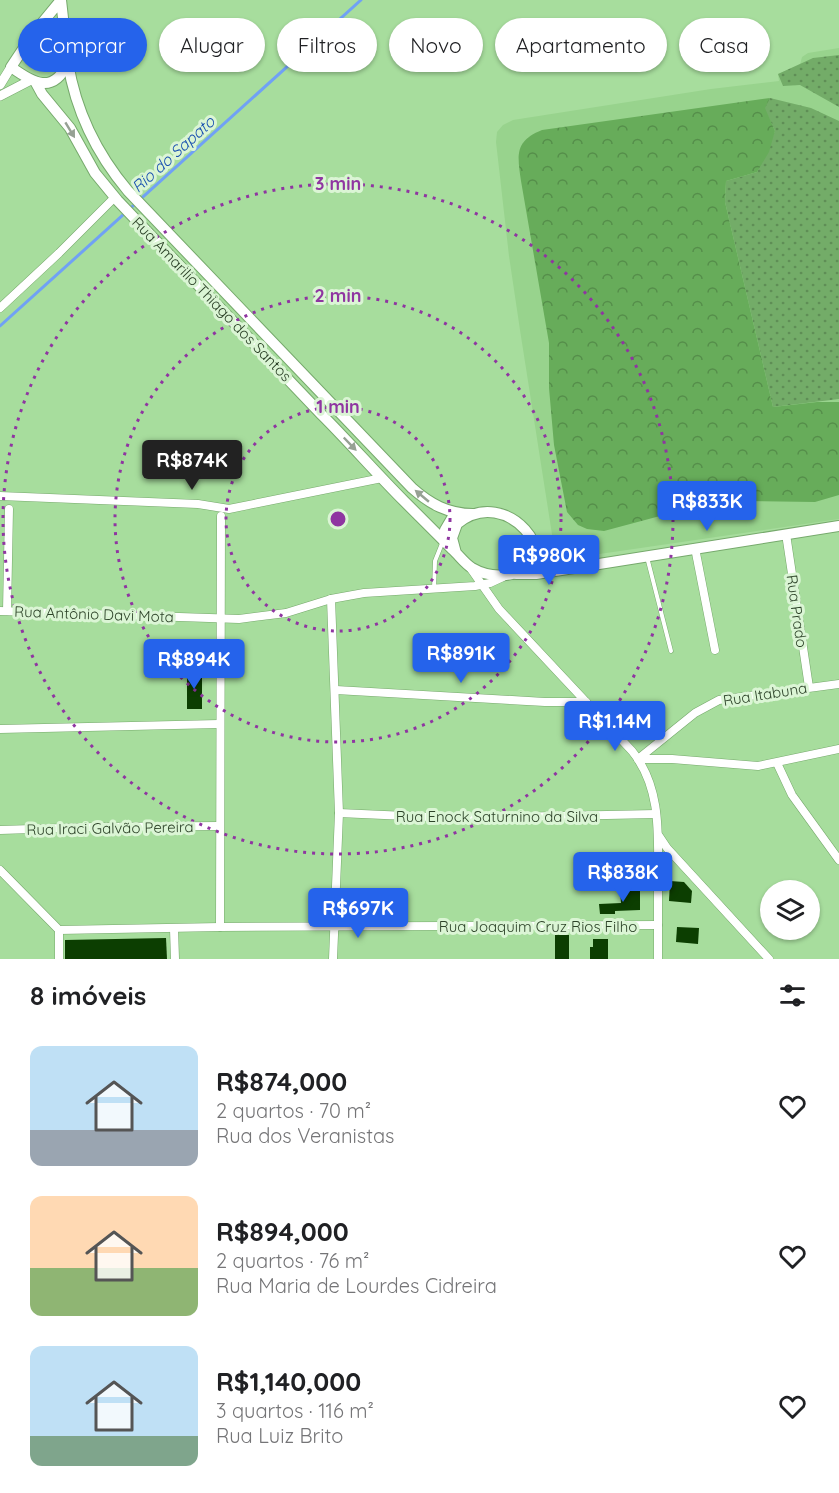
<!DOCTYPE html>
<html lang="pt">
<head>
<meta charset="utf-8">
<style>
	:root { --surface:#fff; --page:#f6f6f6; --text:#202124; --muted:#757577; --accent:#2563eb }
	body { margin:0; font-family:Quicksand,sans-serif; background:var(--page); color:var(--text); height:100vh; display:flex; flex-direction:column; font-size:22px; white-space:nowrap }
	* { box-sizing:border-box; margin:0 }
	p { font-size:20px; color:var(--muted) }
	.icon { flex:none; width:33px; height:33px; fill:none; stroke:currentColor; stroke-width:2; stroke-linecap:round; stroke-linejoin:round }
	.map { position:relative; height:959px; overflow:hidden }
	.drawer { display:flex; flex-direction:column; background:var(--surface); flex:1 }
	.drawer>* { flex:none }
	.top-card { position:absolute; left:18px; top:18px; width:804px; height:54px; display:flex; gap:12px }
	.tools { position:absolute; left:760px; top:880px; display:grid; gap:12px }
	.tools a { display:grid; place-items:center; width:60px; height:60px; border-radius:50%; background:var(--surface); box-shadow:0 2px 4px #0004; font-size:30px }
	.price { position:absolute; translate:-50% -51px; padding:0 14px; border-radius:6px; background:var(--accent); color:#fff; font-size:20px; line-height:39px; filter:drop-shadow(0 2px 3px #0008) }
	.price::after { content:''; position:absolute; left:50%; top:36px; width:18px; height:14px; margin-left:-9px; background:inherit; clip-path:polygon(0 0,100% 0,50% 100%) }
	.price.active { background:#222; color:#fff }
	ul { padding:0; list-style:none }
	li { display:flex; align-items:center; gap:18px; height:150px; padding:0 30px }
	li span { display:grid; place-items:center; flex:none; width:168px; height:120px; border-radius:12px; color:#555 }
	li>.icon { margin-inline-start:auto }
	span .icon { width:72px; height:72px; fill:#fffc; stroke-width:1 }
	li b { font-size:26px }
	h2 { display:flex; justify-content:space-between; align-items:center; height:72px; padding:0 30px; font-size:26px }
	.chip { padding:0 21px; border-radius:27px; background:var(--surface); box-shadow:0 2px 4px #0004; font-size:21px; line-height:54px }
	.chip.active { background:var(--accent); color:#fff }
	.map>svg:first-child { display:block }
	.built { fill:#98d38d }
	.green { fill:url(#green-dots) }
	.forest { fill:url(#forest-crowns) }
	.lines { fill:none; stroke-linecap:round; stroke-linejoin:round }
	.stream { stroke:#70a1f5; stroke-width:3 }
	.building { fill:#0c3e01 }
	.service-casing { stroke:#76a96c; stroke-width:5 }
	.minor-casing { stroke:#76a96c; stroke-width:9 }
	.tertiary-casing { stroke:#76a96c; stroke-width:10 }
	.secondary-casing { stroke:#76a96c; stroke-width:12 }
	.service { stroke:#fff; stroke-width:4 }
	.minor { stroke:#fff; stroke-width:8 }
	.tertiary { stroke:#fff; stroke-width:9 }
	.secondary { stroke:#fff; stroke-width:10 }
	.oneway { fill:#96a194 }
	.ring { fill:none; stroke:#8f35a1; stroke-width:3; stroke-dasharray:3 6 }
	.labels { text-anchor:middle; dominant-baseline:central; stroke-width:6; stroke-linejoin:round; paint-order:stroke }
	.street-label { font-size:15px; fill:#2d4329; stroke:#dbf5d5 }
	.water-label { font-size:16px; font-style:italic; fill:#1850b0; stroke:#dbf5d5 }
	.centre { fill:#8f35a1; stroke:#dbf5d5; stroke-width:3 }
	.ring-label { font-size:18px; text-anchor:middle; font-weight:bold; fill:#8f35a1; stroke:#dbf5d5; stroke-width:6; stroke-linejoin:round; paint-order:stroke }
</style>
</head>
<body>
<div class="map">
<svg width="839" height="959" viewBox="0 0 839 959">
	<defs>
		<pattern id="green-dots" width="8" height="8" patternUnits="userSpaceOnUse" patternTransform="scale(1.5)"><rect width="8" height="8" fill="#73ac68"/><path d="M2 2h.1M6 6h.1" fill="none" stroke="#5f8e56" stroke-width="1.8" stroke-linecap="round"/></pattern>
		<pattern id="forest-crowns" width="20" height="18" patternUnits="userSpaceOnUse" patternTransform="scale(1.5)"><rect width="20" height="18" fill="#67ac5a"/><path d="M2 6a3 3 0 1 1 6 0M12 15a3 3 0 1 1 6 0" fill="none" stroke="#558e4a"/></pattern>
	</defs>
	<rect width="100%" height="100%" fill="#a7dd9d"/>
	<polygon class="built" points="839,48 839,519 572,558 562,555 554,547 520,330 509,256 496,142 497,132 503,125 513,120 711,89 779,81 778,74 800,65 802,57 808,53"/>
	<g class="green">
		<polygon points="839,55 839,107 800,85 783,86 778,74 813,58"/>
		<polygon points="770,98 811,108 839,121 839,399 773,407 725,202 726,181 757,172 775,131 764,108"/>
	</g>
	<path class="forest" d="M770,98L765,108L775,131L769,152L757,172L726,181L725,202L773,407L817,402H839V495L815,502L735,501L707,514L691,517L660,516L604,531L587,529L578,525L567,512L554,445L549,388V343L521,181C517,154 515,141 542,130Z"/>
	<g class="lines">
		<polyline class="stream" points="0,326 361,0"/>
	</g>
	<g class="building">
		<rect x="187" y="671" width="15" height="38"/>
		<polygon points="670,881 684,882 692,891 691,903 669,901"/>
		<polygon points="620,891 640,891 640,910 615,911 615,914 600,914 599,904 621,903"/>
		<polygon points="677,927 699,928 698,944 676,942"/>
		<rect x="555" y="935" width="14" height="24"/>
		<polygon points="166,938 167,959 65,959 65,940"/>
		<polygon points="593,939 608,939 608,959 590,959 590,947 593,947"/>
	</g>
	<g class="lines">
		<g class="service-casing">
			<g id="service">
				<polyline points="647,557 671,651"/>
				<polyline points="434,589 435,561 443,541"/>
			</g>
		</g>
		<g class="minor-casing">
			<g id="minor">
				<polyline points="0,308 59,253 115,197"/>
				<polyline points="0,496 198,504 229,509 382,478"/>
				<polyline points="786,534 809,687"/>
				<polyline points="695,548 715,650"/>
				<path d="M471,569L499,609L632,751C662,788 658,836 658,880C658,907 658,933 658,959"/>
				<polyline points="331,599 339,813 333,959"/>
				<polyline points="0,611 239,619 286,613 331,599 364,593 475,586 490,583 503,577"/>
				<polyline points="7,611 9,509"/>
				<polyline points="336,690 545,702 586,702"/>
				<polyline points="0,729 219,724"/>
				<polyline points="638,759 695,713 719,700 839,684"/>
				<polyline points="638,759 672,759 758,766 839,749"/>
				<polyline points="777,763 792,795 839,860"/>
				<polyline points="339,813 452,818 656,814"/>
				<polyline points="0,830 96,827 219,826"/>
				<polyline points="659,836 667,848 769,959"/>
				<polyline points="0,870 59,930"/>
				<polyline points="220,927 221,516"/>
				<polyline points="174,929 175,959"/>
				<polyline points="59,930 220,927 658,925"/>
				<polyline points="59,959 59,930"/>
			</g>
		</g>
		<g class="tertiary-casing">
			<g id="tertiary">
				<polyline points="0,85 11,67"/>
				<polyline points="0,96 29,81"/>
			</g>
		</g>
		<g class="secondary-casing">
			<g id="secondary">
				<path d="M61,0L68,63C53,95 33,83 11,67L33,34L61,0"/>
				<path d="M68,63C76,112 96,153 128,191L412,488C430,504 448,514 473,514"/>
				<path d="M36,83L42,94L70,128L95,173L118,201C186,272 254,343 322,415C350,443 376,473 404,501C420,517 436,533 452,549C459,555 464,563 472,568C484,575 498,577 512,574C570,564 507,482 457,524L452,538L456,553"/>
				<polyline points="444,541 445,530 455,513"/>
				<polyline points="535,545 551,559 574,566"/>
				<polyline points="516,574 536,574 839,526"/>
			</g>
		</g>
		<use href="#service" class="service"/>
		<use href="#minor" class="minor"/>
		<use href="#tertiary" class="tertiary"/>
		<use href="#secondary" class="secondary"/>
	</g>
	<defs><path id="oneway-solid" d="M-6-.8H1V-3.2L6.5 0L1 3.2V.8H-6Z" transform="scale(1.5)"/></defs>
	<g class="oneway">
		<use href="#oneway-solid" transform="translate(70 130) rotate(59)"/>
		<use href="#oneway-solid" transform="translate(350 444) rotate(46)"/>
		<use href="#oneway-solid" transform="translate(422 496) rotate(-140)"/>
	</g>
	<g class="ring">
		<circle cx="338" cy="519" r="112"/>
		<circle cx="338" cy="519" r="223"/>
		<circle cx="338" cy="519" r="335"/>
	</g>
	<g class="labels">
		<g class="street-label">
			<text transform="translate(212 299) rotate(46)">Rua Amarilio Thiago dos Santos</text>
			<text transform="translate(797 611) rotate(82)">Rua Prado</text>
			<text transform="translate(94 614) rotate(2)">Rua Antônio Davi Mota</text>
			<text transform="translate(765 694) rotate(-9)">Rua Itabuna</text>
			<text x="497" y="816">Rua Enock Saturnino da Silva</text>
			<text transform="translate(110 828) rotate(-1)">Rua Iraci Galvão Pereira</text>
			<text x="538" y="926">Rua Joaquim Cruz Rios Filho</text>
		</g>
		<g class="water-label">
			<text transform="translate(173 154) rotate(-42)">Rio do Sapato</text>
		</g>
	</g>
	<circle cx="338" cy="519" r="9" class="centre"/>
	<g class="ring-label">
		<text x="338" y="190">3 min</text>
		<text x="338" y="302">2 min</text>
		<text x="338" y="413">1 min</text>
	</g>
</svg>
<div class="tools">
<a><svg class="icon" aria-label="layers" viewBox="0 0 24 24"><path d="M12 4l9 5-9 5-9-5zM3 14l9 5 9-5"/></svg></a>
</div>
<b class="price active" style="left:192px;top:491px">R$874K</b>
<b class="price" style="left:707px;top:532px">R$833K</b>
<b class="price" style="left:549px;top:586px">R$980K</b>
<b class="price" style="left:461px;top:684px">R$891K</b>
<b class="price" style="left:194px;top:690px">R$894K</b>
<b class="price" style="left:615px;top:752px">R$1.14M</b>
<b class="price" style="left:623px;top:903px">R$838K</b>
<b class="price" style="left:358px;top:939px">R$697K</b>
<div class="top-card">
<a class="chip active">Comprar</a>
<a class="chip">Alugar</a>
<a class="chip">Filtros</a>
<a class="chip">Novo</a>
<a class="chip">Apartamento</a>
<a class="chip">Casa</a>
</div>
</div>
<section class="drawer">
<h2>8 imóveis<svg class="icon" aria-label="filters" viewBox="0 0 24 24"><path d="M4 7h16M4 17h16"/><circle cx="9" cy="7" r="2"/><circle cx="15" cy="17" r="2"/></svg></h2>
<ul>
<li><span style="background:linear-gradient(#bfe0f5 70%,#9aa5b1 0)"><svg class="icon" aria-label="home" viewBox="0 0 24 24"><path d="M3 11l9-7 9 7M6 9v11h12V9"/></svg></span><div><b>R$874,000</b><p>2 quartos · 70 m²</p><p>Rua dos Veranistas</p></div><svg class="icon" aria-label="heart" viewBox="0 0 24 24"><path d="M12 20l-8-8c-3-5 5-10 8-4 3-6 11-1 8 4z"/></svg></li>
<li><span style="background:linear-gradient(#ffd9b3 60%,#8fb573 0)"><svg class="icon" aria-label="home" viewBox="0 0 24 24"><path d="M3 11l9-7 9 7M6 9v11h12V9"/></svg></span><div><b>R$894,000</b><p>2 quartos · 76 m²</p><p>Rua Maria de Lourdes Cidreira</p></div><svg class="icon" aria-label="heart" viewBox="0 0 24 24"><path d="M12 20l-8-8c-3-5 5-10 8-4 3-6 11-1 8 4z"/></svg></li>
<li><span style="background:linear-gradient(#bfe0f5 75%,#7fa58c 0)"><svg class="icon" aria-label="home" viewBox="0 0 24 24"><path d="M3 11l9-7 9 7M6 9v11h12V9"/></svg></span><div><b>R$1,140,000</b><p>3 quartos · 116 m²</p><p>Rua Luiz Brito</p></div><svg class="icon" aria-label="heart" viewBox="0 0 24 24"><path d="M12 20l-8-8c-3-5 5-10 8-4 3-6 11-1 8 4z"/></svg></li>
</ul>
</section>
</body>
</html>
